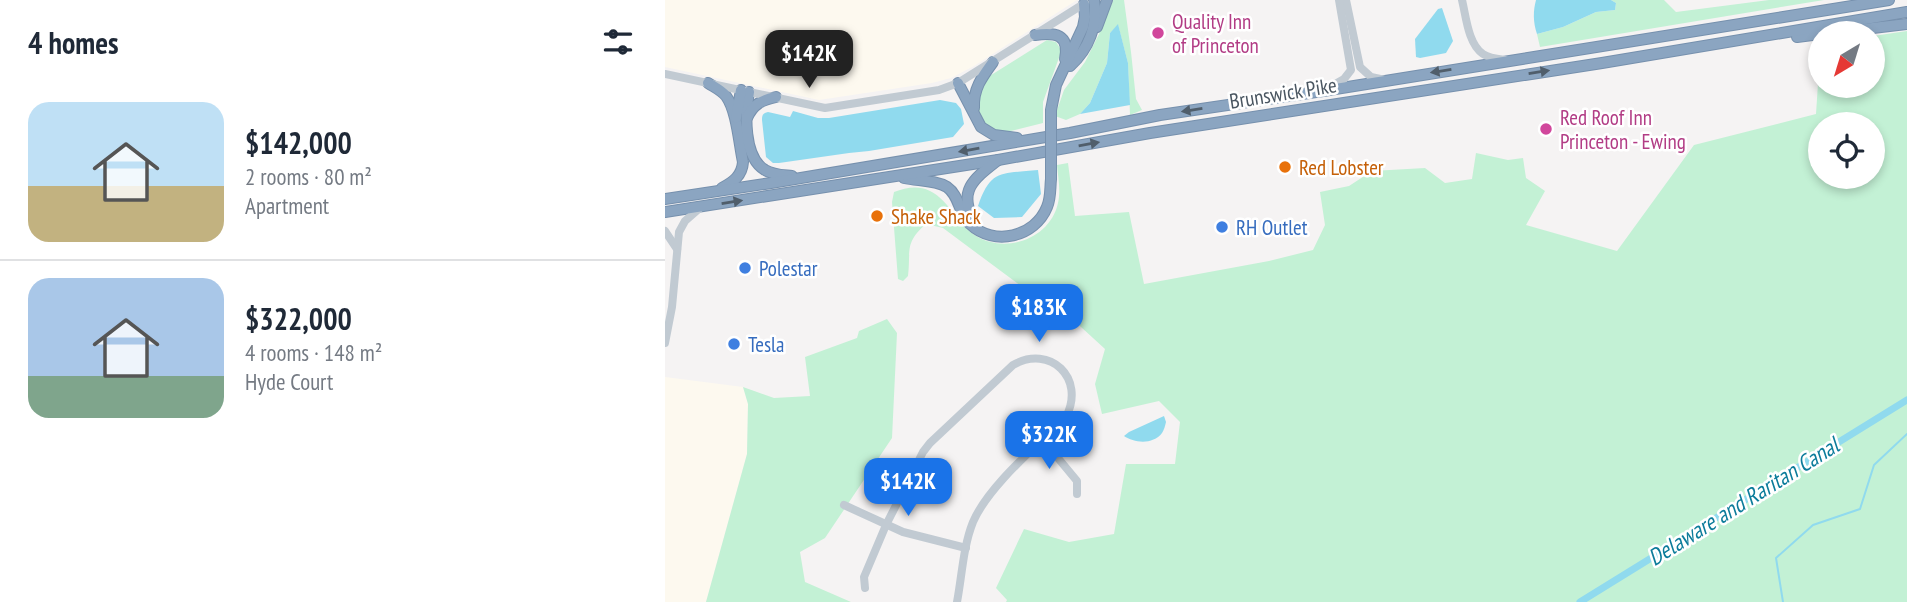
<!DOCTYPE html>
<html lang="en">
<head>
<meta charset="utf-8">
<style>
	:root { --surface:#fff; --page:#f6f6f7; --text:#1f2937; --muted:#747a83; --line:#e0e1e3; --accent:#1a73e8 }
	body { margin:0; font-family:"PT Sans Narrow",sans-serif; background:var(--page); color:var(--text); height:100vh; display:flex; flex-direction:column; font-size:26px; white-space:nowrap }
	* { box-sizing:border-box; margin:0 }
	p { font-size:23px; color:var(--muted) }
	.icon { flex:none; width:38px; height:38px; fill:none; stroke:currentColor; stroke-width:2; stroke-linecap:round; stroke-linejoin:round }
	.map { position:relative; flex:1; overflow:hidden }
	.sheet { display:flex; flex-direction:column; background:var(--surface); width:665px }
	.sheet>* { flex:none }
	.needle { width:46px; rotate:218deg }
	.tools { position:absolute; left:1143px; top:21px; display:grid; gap:14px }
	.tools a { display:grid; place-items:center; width:77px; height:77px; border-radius:50%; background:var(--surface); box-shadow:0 4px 10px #0003; font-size:35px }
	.price { position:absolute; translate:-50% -60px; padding:0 16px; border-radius:14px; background:var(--accent); color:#fff; font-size:23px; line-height:46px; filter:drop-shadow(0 2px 4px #0008) }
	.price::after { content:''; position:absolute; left:50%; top:42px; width:21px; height:16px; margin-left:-10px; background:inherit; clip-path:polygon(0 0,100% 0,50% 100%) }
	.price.current { background:#222; color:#fff }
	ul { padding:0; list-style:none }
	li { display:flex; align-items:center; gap:21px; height:175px; padding:0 28px }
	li+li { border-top:2px solid var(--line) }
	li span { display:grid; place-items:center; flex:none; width:196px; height:140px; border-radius:21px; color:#555 }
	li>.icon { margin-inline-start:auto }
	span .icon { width:84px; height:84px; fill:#fffc; stroke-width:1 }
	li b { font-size:30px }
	h2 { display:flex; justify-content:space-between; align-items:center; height:84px; padding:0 28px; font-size:30px }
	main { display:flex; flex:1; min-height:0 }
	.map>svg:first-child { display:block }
	.commercial { fill:#fdf9ef }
	.green { fill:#c3f1d5; fill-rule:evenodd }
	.water { fill:#90daee }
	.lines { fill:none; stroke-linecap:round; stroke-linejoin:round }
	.stream { stroke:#90daee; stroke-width:2 }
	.canal { stroke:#90daee; stroke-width:7 }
	.highway-casing { stroke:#7690ad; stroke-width:12 }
	.minor { stroke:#c1cad2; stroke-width:8 }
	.highway { stroke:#8ba5c1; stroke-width:10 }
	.highway-bridge-casing { stroke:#7690ad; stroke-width:12; stroke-linecap:butt }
	.highway-bridge { stroke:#8ba5c1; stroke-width:10 }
	.oneway { fill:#505e6b }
	.hotel-dot { fill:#d1479c; stroke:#fff; stroke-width:2.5 }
	.food-dot { fill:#e8710a; stroke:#fff; stroke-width:2.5 }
	.shop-dot { fill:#3f7fe0; stroke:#fff; stroke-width:2.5 }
	.labels { text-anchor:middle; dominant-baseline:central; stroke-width:5; stroke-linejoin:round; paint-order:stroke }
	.hotel-label { font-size:21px; fill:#b23c85; stroke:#fff; text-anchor:start }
	.street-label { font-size:21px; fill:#4a5661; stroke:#fff }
	.food-label { font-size:21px; fill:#c56008; stroke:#fff; text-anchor:start }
	.shop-label { font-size:21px; fill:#366cbe; stroke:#fff; text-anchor:start }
	.water-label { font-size:23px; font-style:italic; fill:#0c7c9b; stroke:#fff }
</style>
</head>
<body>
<main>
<section class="sheet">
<h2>4 homes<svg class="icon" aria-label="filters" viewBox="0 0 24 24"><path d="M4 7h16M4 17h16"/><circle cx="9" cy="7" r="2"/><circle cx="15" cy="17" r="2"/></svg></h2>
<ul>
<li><span style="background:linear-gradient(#bfe0f5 60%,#c2b280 0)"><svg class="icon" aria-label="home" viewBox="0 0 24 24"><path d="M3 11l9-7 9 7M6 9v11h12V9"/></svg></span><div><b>$142,000</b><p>2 rooms · 80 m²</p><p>Apartment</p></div></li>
<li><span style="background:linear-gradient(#a9c7e8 70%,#7fa58c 0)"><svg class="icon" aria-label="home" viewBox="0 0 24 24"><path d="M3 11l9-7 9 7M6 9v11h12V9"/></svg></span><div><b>$322,000</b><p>4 rooms · 148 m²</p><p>Hyde Court</p></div></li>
</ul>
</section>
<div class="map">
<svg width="1242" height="602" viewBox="0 0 1242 602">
	<rect width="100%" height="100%" fill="#f5f3f3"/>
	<g class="commercial">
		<polygon points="0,0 412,0 309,66 286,78 267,83 154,100 0,67"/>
		<polygon points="0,377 78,387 83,404 82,454 41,602 0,602"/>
	</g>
	<g class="green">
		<polygon points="448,0 459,0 466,52 471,99 477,110 465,115 463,63 453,25 445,33 442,63 425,103 415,114 401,120 390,116 399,90 420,62 437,28"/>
		<polygon points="946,0 999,0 1011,12 1104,0 1159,0 875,47 872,34 898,27 931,12 950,10 951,3"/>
		<path d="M1242,31V602H341L342,600L331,588L359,529L404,542L449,534L461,464H510L515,422L494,401L437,414L430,384L440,349L392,305L367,294L356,286L278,228L261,224C239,243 246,251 243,276L238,281L233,279L227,202L229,192C241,188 252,185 265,191C285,201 293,225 311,236C341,254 385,239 393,203C396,191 393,177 392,165L403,163L410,216L464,212L479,284L604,261L648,250L660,225L655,192L684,186L707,171L760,168L780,183L807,179L811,153L843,160L858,158L861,178L880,191L861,225L952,251L1029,145L1151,114L1154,68L1155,86H1208V36ZM1155,124H1208V177H1155Z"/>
		<polygon points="382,40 391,42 395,48 395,55 378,102 378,123 338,133 320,127 312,113 316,85 323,77"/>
		<polygon points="222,319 232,333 227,438 160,538 135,552 140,582 186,602 41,602 82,454 83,404 78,387 109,398 145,396 140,357 192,338 194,331"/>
	</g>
	<g class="water">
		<path d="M871,0H946L951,3L950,10L931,12L898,27L872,34C868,22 868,11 871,0Z"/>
		<polygon points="777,8 788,41 781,53 755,58 751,57 750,39 773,9"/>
		<polygon points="453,24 463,63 465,105 415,114 425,103 442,63 445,33"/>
		<path d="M275,100L291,103L296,109L299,124L288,137L204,151L184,153L114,163H108L101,157L97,120C97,115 98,113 103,112L125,117L128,111L153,118H164Z"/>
		<path d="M373,170L376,194L357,217L329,218L313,206C326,168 337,174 373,170Z"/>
		<path d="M499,416L501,422C500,426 499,430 497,433C488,445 469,443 459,436L464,432Z"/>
	</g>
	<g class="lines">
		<polyline class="stream" points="1118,602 1111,558 1148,525 1195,509 1209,465 1242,434"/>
		<polyline class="canal" points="915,602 1242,400"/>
		<g class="highway-casing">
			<g id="highway">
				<polyline points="432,27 442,0"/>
				<polyline points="1166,33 1242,24"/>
				<path d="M370,35C390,32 405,34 400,59"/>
				<polyline points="1132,37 1155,34"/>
				<path d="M405,66C424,49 433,25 429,0"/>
				<path d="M43,83C49,87 56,90 61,96C72,111 74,144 78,162C77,176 68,182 57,188"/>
				<polyline points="293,83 316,127 329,135 352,138"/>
				<path d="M84,92C80,113 78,157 100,170C108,175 118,175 127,176"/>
				<path d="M309,108C308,89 317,77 328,62"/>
				<polyline points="386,110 391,85 418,27 420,17 419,4"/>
				<polyline points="71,118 76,90"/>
				<path d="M82,118C88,104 97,100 111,97"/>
				<path d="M239,178C253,181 270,180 282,187C295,196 293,213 305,224C329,247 370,237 382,207C386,198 385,188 386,179"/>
				<polyline points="0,199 106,183 405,133 495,115 658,91 1224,0"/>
				<polyline points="0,212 333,160 485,133 937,63 1242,12"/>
				<path d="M309,221C292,190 310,178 333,160"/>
			</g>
		</g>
		<g class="minor">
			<polyline points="681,0 695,67 706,77 720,80"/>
			<path d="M797,0C801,16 803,44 818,54C824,58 833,59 840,60"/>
			<polyline points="0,74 160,108 274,90 293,83 420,3"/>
			<polyline points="665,87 679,79 686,70 674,0"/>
			<polyline points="0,231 12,249"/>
			<polyline points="0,343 7,307 14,232 20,221 36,207"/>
			<polyline points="378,440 412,481 412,494"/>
			<polyline points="179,505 238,532 301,548"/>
			<path d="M200,588L199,577L221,525L258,452L265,443L348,365C385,344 421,378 401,417C372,446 324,485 308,522C298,547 297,576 292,602"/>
		</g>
		<use href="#highway" class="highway"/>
		<g class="highway-bridge-casing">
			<polyline id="highway-bridge" points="386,110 386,179"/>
		</g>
		<use href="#highway-bridge" class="highway-bridge"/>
	</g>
	<defs><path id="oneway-solid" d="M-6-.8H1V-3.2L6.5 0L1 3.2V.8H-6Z" transform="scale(1.75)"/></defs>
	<g class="oneway">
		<use href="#oneway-solid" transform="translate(776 71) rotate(171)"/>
		<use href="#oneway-solid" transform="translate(874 72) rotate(-9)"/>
		<use href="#oneway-solid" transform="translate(527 110) rotate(171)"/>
		<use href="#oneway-solid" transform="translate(424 144) rotate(-10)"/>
		<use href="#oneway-solid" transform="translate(304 150) rotate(170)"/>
		<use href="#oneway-solid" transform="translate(67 202) rotate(-9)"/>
	</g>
	<g class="hotel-dot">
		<circle cx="493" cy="33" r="7"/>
		<circle cx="881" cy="129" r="7"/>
	</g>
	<g class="food-dot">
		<circle cx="620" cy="167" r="7"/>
		<circle cx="212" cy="216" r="7"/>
	</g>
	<g class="shop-dot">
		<circle cx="557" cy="227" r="7"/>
		<circle cx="80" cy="268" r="7"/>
		<circle cx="69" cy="344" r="7"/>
	</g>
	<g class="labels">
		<g class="hotel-label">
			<text x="507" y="21">Quality Inn<tspan x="507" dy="24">of Princeton</tspan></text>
			<text x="895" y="117">Red Roof Inn<tspan x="895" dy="24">Princeton - Ewing</tspan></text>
		</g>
		<g class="street-label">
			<text transform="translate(618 93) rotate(-9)">Brunswick Pike</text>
		</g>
		<g class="food-label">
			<text x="634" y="167">Red Lobster</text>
			<text x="226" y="216">Shake Shack</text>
		</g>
		<g class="shop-label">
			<text x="571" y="227">RH Outlet</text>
			<text x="94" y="268">Polestar</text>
			<text x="83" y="344">Tesla</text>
		</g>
		<g class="water-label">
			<text transform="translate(1078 501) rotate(-32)">Delaware and Raritan Canal</text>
		</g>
	</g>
</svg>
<div class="tools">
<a><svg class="needle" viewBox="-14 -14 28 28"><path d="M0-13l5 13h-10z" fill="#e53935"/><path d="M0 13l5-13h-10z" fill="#747a83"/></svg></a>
<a><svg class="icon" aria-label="locate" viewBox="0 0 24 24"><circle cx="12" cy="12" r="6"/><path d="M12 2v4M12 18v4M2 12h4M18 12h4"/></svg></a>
</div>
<b class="price current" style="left:144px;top:90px">$142K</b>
<b class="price" style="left:374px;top:344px">$183K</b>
<b class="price" style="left:384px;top:471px">$322K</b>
<b class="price" style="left:243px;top:518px">$142K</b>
</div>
</main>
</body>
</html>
